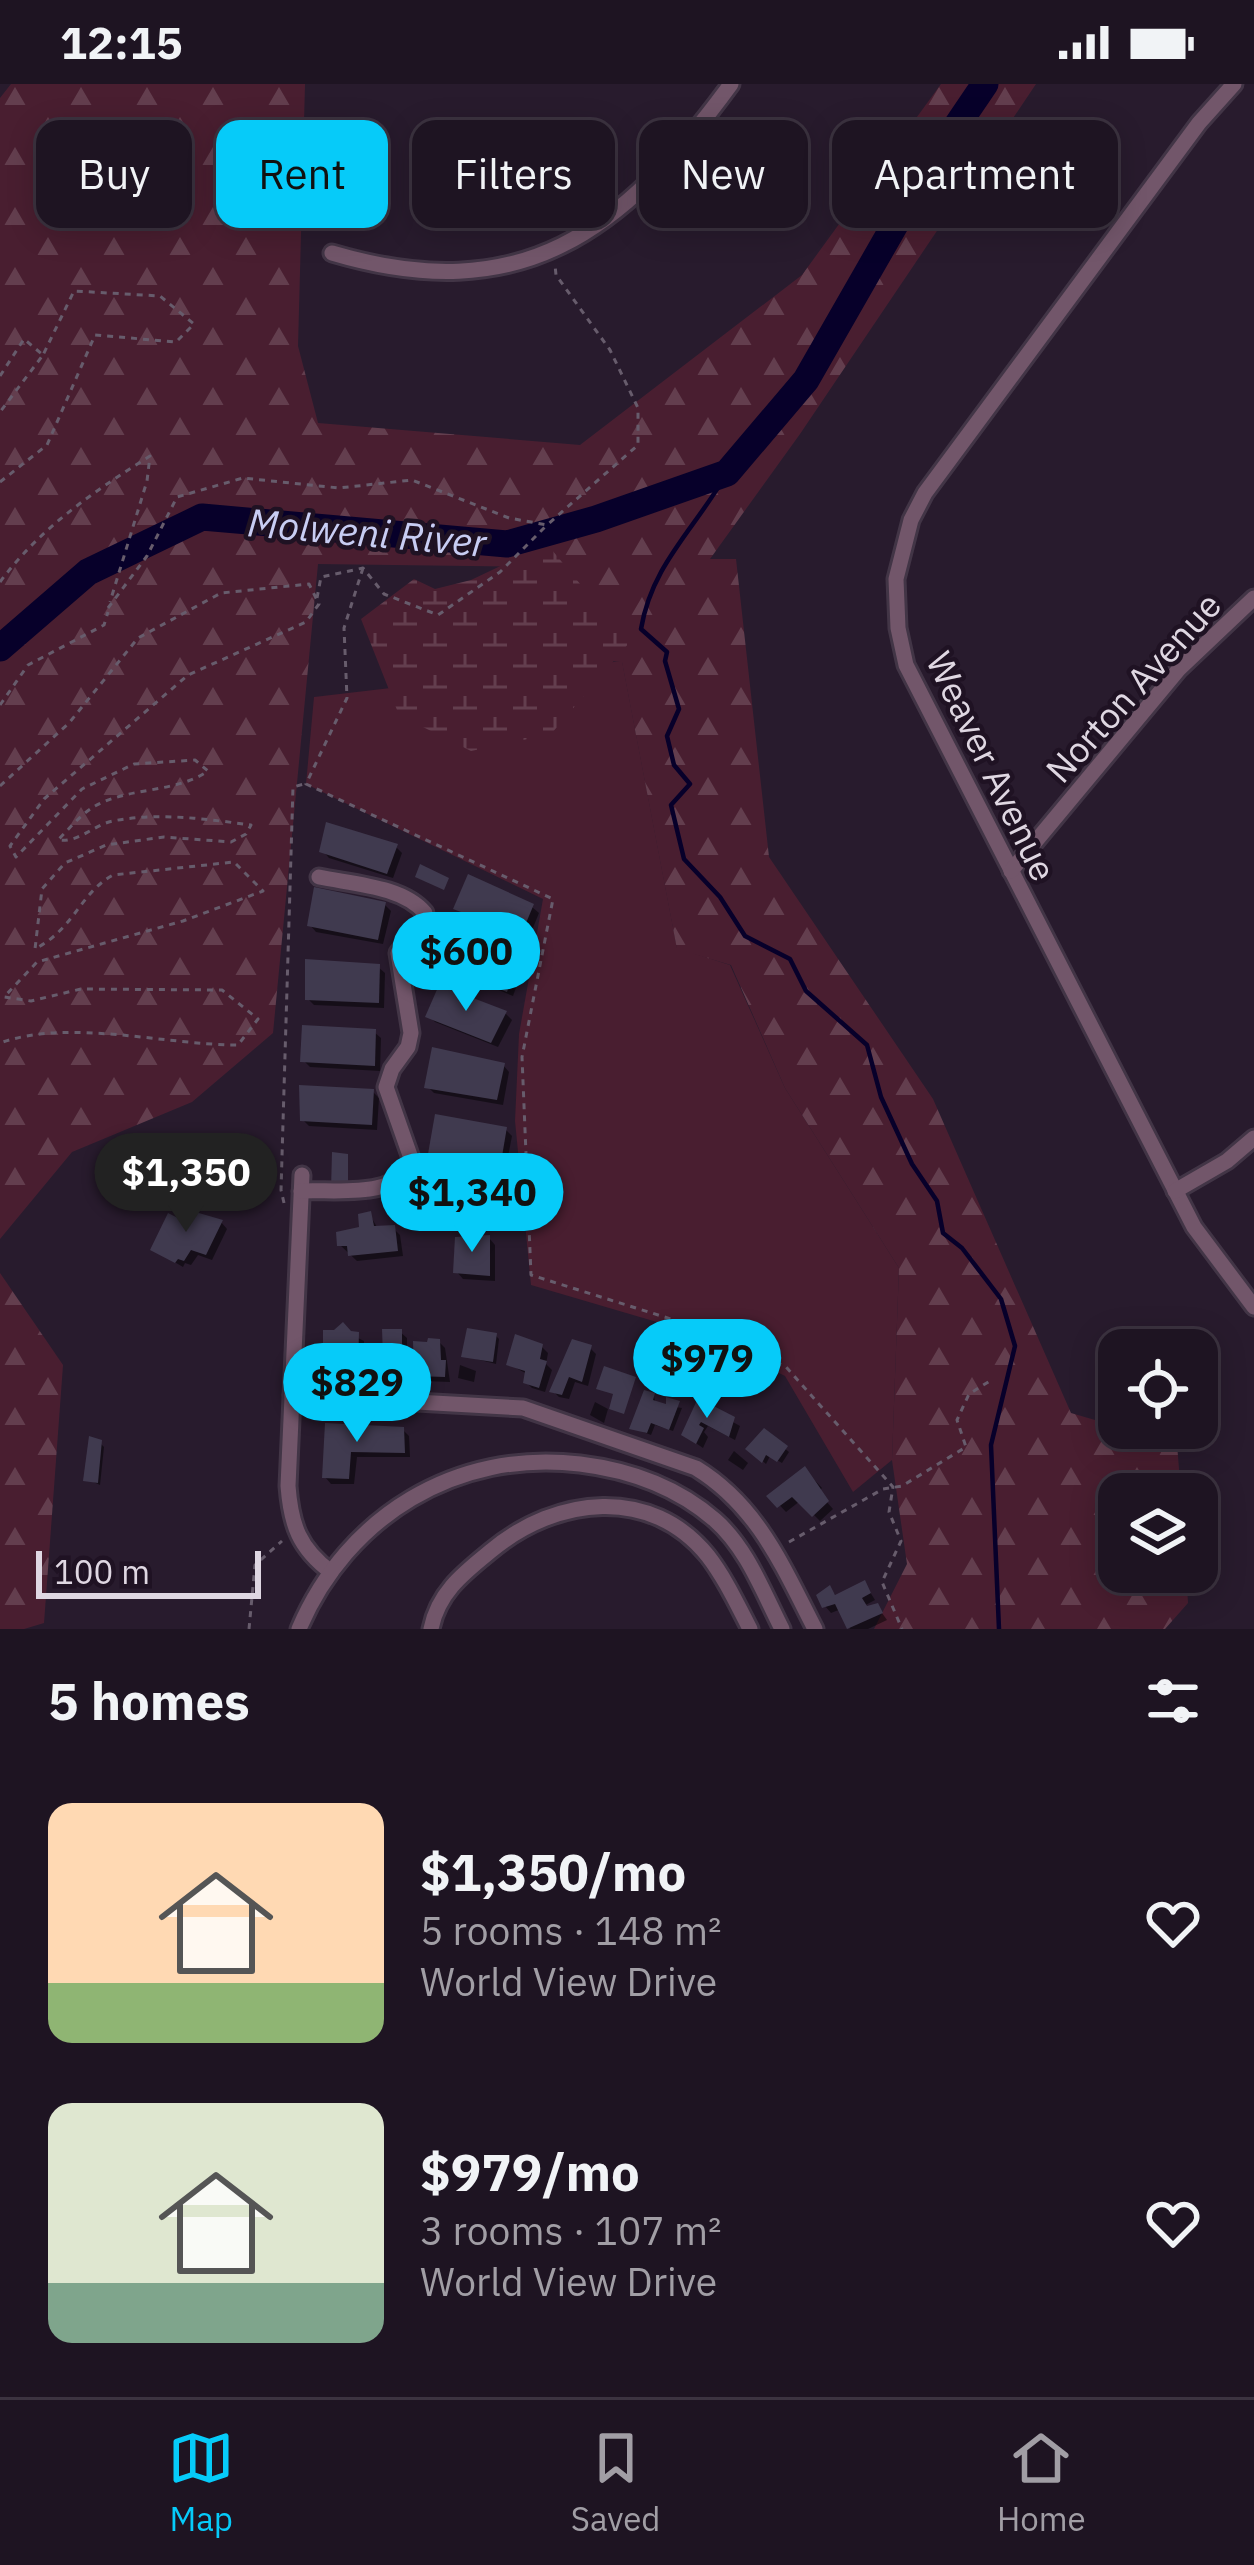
<!DOCTYPE html>
<html lang="en">
<head>
<meta charset="utf-8">
<style>
	:root { --surface:#1e1422; --page:#261d2a; --text:#f1f3f6; --muted:#a19ea5; --line:#3c3340; --accent:#06cbf9 }
	body { margin:0; font-family:"IBM Plex Sans",sans-serif; background:var(--page); color:var(--text); height:100vh; display:flex; flex-direction:column; font-size:45px; white-space:nowrap }
	* { box-sizing:border-box; margin:0 }
	p { font-size:39px; color:var(--muted) }
	.icon { flex:none; width:66px; height:66px; fill:none; stroke:currentColor; stroke-width:2; stroke-linecap:round; stroke-linejoin:round }
	.map { position:relative; height:1545px; overflow:hidden }
	.details { display:flex; flex-direction:column; background:var(--surface); flex:1 }
	.details>* { flex:none }
	.hud { position:absolute; left:36px; top:36px; width:1182px; height:108px; display:flex; gap:24px }
	.controls { position:absolute; left:1098px; top:1245px; display:grid; gap:24px }
	.controls a { display:grid; place-items:center; width:120px; height:120px; border-radius:24px; background:var(--surface); box-shadow:0 6px 30px #0003,0 0 0 3px var(--line); font-size:60px }
	.scale { position:absolute; left:36px; bottom:30px; width:225px; box-sizing:border-box; padding-left:12px; border:6px solid #dfd7e2; border-top:0; font-size:33px; line-height:42px; white-space:nowrap; color:#dfd7e2; -webkit-text-stroke:9px #1f1223; paint-order:stroke }
	.price { position:absolute; translate:-50% -102px; padding:0 27px; border-radius:42px; background:var(--accent); color:#111; font-size:39px; line-height:78px; filter:drop-shadow(0 3px 6px #0008) }
	.price::after { content:''; position:absolute; left:50%; top:72px; width:36px; height:27px; margin-left:-18px; background:inherit; clip-path:polygon(0 0,100% 0,50% 100%) }
	.price.current { background:#222; color:#fff }
	ul { padding:0; list-style:none }
	li { display:flex; align-items:center; gap:36px; height:300px; padding:0 48px }
	li span { display:grid; place-items:center; flex:none; width:336px; height:240px; border-radius:24px; color:#555 }
	li>.icon { margin-inline-start:auto }
	span .icon { width:144px; height:144px; fill:#fffc; stroke-width:1 }
	li b { font-size:51px }
	h2 { display:flex; justify-content:space-between; align-items:center; height:144px; padding:0 48px; font-size:51px }
	.chip { padding:0 42px; border-radius:24px; background:var(--surface); box-shadow:0 6px 30px #0003,0 0 0 3px var(--line); font-size:42px; line-height:108px }
	.chip.current { background:var(--accent); color:#111 }
	.status { display:flex; justify-content:space-between; align-items:center; height:84px; padding:0 60px; background:var(--surface); direction:ltr }
	.status svg { height:33px; fill:currentColor }
	.menu { display:flex; justify-content:space-around; align-items:center; height:168px; border-top:3px solid var(--line); background:var(--surface); font-size:33px; color:var(--muted) }
	.menu a { display:grid; justify-items:center; gap:6px }
	.menu .current { color:var(--accent) }
	.map>svg:first-child { display:block }
	.grass { fill:#491e30 }
	.forest { fill:url(#forest-firs) }
	.wetland { fill:url(#wetland-marsh) }
	.shadow { fill:#0007 }
	.lines { fill:none; stroke-linecap:round; stroke-linejoin:round }
	.stream { stroke:#07002a; stroke-width:4.5 }
	.river { stroke:#07002a; stroke-width:27 }
	.building { fill:#403a4f }
	.minor-casing { stroke:#423546; stroke-width:21 }
	.path { stroke:#675c6c; stroke-width:3; stroke-dasharray:6 6; stroke-linecap:butt }
	.minor { stroke:#72566a; stroke-width:15 }
	.labels { text-anchor:middle; dominant-baseline:central; stroke-width:9; stroke-linejoin:round; paint-order:stroke }
	.street-label { font-size:36px; fill:#dfd7e2; stroke:#1f1223 }
	.water-label { font-size:39px; font-style:italic; fill:#c8cdf3; stroke:#1f1223 }
</style>
</head>
<body>
<div class="status"><b>12:15</b><svg viewBox="0 0 49 12"><path d="M0 12V9h3v3zM5 12V6h3v6zM10 12V3h3v9zM15 12V0h3v12zM26 1h20v11H26zM47 4h2v5h-2z"/></svg></div>
<div class="map">
<svg width="1254" height="1545" viewBox="0 0 1254 1545">
	<defs>
		<pattern id="forest-firs" width="22" height="20" patternUnits="userSpaceOnUse" patternTransform="scale(3)"><rect width="22" height="20" fill="#491e30"/><path d="M5 1l3.5 6h-7zM16 11l3.5 6h-7z" fill="#633e4e"/></pattern>
		<pattern id="wetland-marsh" width="20" height="14" patternUnits="userSpaceOnUse" patternTransform="scale(3)"><rect width="20" height="14" fill="#491e30"/><path d="M1 5h8M5 5V1M11 12h8M15 12V8" fill="none" stroke="#633e4e"/></pattern>
	</defs>
	<rect width="100%" height="100%" fill="#281b2d"/>
	<polygon class="grass" points="622,577 677,864 730,881 785,1004 899,1184 892,1376 853,1408 785,1292 701,1251 531,1201 515,1037 519,950 543,815 306,700 314,613"/>
	<g class="forest">
		<polygon points="11,0 305,0 298,262 318,339 580,361 802,191 941,0 1036,0 800,350 710,475 736,475 769,773 933,1015 1071,1329 1177,1360 1181,1410 1119,1410 1119,1488 1186,1488 1188,1519 1165,1545 874,1545 907,1480 892,1376 899,1184 785,1004 731,881 677,865 622,578 483,566 557,483 318,480 273,949 192,1018 72,1068 0,1155 0,14"/>
		<polygon points="0,1189 63,1281 44,1539 24,1545 0,1545"/>
	</g>
	<polygon class="wetland" points="547,460 629,559 551,650 471,667 399,631 361,535 414,495 435,505 471,496"/>
	<g class="shadow">
		<polygon points="396,763 402,769 393,794 329,774 323,767"/>
		<polygon points="385,821 391,827 383,860 316,848 310,841"/>
		<polygon points="532,823 539,829 528,856 463,830 457,824"/>
		<polygon points="518,872 525,878 513,912 448,885 442,879"/>
		<polygon points="378,883 385,889 384,924 314,921 308,915"/>
		<polygon points="440,904 506,930 512,936 498,963 435,938 429,932"/>
		<polygon points="374,948 381,954 380,987 310,983 303,976"/>
		<polygon points="503,981 509,988 503,1021 434,1009 428,1003"/>
		<polygon points="373,1008 379,1014 377,1046 309,1042 303,1036"/>
		<polygon points="506,1046 512,1052 505,1088 438,1075 431,1069"/>
		<polygon points="370,1131 378,1145 393,1144 400,1151 403,1172 357,1177 340,1161 363,1145"/>
		<polygon points="221,1138 227,1145 212,1176 198,1171 191,1181 185,1179 183,1183 154,1166 181,1139"/>
		<polygon points="489,1154 495,1161 495,1197 463,1195 457,1188"/>
		<polygon points="400,1248 407,1254 407,1289 391,1290 390,1301 375,1301 369,1292 344,1293 344,1298 332,1297 326,1291 350,1250 364,1257 364,1275 386,1276"/>
		<polygon points="496,1252 499,1255 496,1280 464,1272"/>
		<polygon points="439,1258 445,1264 450,1298 423,1297 417,1291"/>
		<polygon points="542,1263 548,1269 546,1280 552,1286 545,1308 532,1304 526,1298 527,1290 509,1280"/>
		<polygon points="590,1264 596,1270 588,1302 575,1298 569,1315 559,1313 553,1307"/>
		<polygon points="460,1281 476,1287 474,1298 458,1294"/>
		<polygon points="654,1312 656,1320 682,1324 673,1347 655,1341 651,1351 633,1344"/>
		<polygon points="595,1318 608,1325 604,1339 590,1331"/>
		<polygon points="699,1319 740,1342 735,1356 708,1342 704,1348 708,1353 703,1364 684,1351"/>
		<polygon points="328,1342 403,1346 409,1352 410,1373 357,1373 354,1400 331,1400 325,1393"/>
		<polygon points="765,1348 789,1368 782,1379 770,1372 766,1380 749,1365"/>
		<polygon points="100,1359 104,1363 100,1401 87,1395"/>
		<polygon points="734,1367 748,1379 743,1386 728,1376"/>
		<polygon points="805,1386 822,1404 818,1408 833,1425 820,1437 800,1417 786,1428 771,1412"/>
		<polygon points="865,1500 875,1516 858,1525 877,1522 887,1536 868,1545 850,1545 841,1525 831,1529 825,1522 830,1505 837,1513"/>
	</g>
	<g class="lines">
		<path class="stream" d="M727,389C695,445 652,480 641,545L667,568L665,577L679,625L667,652L674,681L690,700L671,721L684,775L720,813L745,852L790,875L806,907L867,961L881,1013L912,1080L937,1117L943,1149L962,1164L1001,1215L1015,1262L991,1361L999,1545"/>
		<polyline class="river" points="0,564 88,488 202,433 507,460 596,435 727,389 806,296 924,90 985,0"/>
	</g>
	<g class="building">
		<polygon points="326,738 398,760 387,790 319,768"/>
		<polygon points="420,780 449,794 444,806 415,793"/>
		<polygon points="468,790 534,820 521,851 453,825"/>
		<polygon points="314,803 386,818 378,856 307,842"/>
		<polygon points="454,844 520,869 507,908 439,880"/>
		<polygon points="305,875 380,880 379,919 305,916"/>
		<polygon points="439,901 507,927 491,959 425,933"/>
		<polygon points="302,941 376,945 375,982 300,978"/>
		<polygon points="432,963 505,979 497,1016 424,1004"/>
		<polygon points="299,1001 374,1005 372,1041 300,1037"/>
		<polygon points="435,1030 507,1043 500,1084 428,1070"/>
		<polygon points="332,1068 348,1070 348,1105 331,1106"/>
		<polygon points="185,1125 223,1136 206,1171 191,1166 184,1177 178,1175 175,1179 150,1166 168,1129 180,1135"/>
		<polygon points="371,1127 374,1142 395,1141 398,1167 348,1172 347,1162 337,1162 336,1148 359,1143 358,1130"/>
		<polygon points="490,1151 490,1192 453,1189 455,1153"/>
		<polygon points="343,1238 351,1247 359,1248 358,1287 339,1288 340,1293 323,1292 323,1246 334,1246"/>
		<polygon points="467,1244 497,1249 493,1278 461,1273"/>
		<polygon points="382,1245 402,1245 402,1284 386,1285 384,1296 366,1296 367,1272 383,1273"/>
		<polygon points="515,1250 543,1260 540,1275 547,1277 539,1304 523,1299 525,1287 506,1281"/>
		<polygon points="428,1254 440,1255 441,1276 446,1276 445,1293 414,1292 413,1257 427,1258"/>
		<polygon points="572,1255 592,1261 582,1298 569,1293 562,1311 549,1308"/>
		<polygon points="604,1282 636,1293 624,1330 609,1325 613,1310 596,1305"/>
		<polygon points="644,1306 655,1309 653,1316 666,1320 666,1313 680,1317 669,1346 651,1339 647,1349 629,1345"/>
		<polygon points="698,1314 735,1333 729,1353 701,1338 699,1341 704,1344 696,1360 681,1351"/>
		<polygon points="325,1339 404,1343 405,1369 351,1368 349,1395 322,1394"/>
		<polygon points="764,1344 788,1362 777,1378 766,1371 762,1379 745,1365"/>
		<polygon points="89,1352 102,1356 98,1399 83,1397"/>
		<polygon points="805,1382 829,1417 812,1433 792,1413 777,1424 766,1412"/>
		<polygon points="865,1496 871,1509 862,1514 867,1522 878,1519 883,1529 847,1545 835,1520 822,1524 816,1511 830,1501 835,1511"/>
	</g>
	<g class="lines">
		<g class="minor-casing">
			<g id="minor">
				<polyline points="1234,0 1199,39 925,409 911,436 896,495 898,544 906,581 1194,1143 1254,1223"/>
				<path d="M332,169C521,225 622,149 731,0"/>
				<polyline points="1011,787 1179,585 1254,514"/>
				<path d="M302,1091L288,1402C291,1441 299,1464 331,1488"/>
				<path d="M301,1107C335,1105 398,1116 412,1077L386,1003L392,985L408,963L411,949L398,869L425,836V829C403,802 352,800 319,793"/>
				<polyline points="1175,1107 1227,1077 1254,1054"/>
				<path d="M292,1311L523,1324L696,1384C758,1422 783,1483 815,1545"/>
				<path d="M299,1545C347,1432 457,1365 580,1380C629,1386 677,1403 715,1436C747,1464 763,1508 782,1545"/>
				<path d="M431,1545C438,1508 465,1488 492,1466C556,1413 651,1401 708,1472C725,1494 737,1520 750,1545"/>
			</g>
		</g>
		<g class="path">
			<polyline points="0,292 24,255 43,271 0,328"/>
			<polyline points="0,398 47,361 95,251 176,258 194,240 160,212 74,207 43,271"/>
			<polyline points="363,484 344,544 347,614 306,700 553,815 522,973 531,1191 709,1247 786,1283 893,1403 889,1428 901,1457 882,1498 902,1545"/>
			<path d="M0,498C40,444 93,408 150,372L147,397L110,518"/>
			<polyline points="317,514 321,493 363,484 384,510 438,531 500,488 546,442"/>
			<polyline points="108,524 147,472 177,413 243,394 339,404 412,396 509,434 547,441 638,361 638,324 610,266 556,191 555,181"/>
			<polyline points="0,621 28,581 104,541 108,528"/>
			<path d="M0,702L69,639L138,554L221,509L309,500L319,520L306,538L188,591L44,715L10,762L16,773L82,705L134,680L195,676L208,687C176,709 129,703 95,722C81,730 69,745 58,756C79,759 93,741 113,737C158,728 206,735 251,741L246,750L231,758L164,753L106,761L65,779L42,805L35,865C75,844 80,809 113,791L234,778L263,807L183,837L37,878L4,913L31,917L81,905L222,906L258,935L238,961C164,961 69,934 0,959"/>
			<polyline points="284,1119 281,1106 293,703 304,700"/>
			<polyline points="789,1458 883,1405 902,1402 966,1363 957,1336 969,1310 993,1295"/>
			<polyline points="249,1545 255,1481 282,1457"/>
		</g>
		<use href="#minor" class="minor"/>
	</g>
	<g class="labels">
		<g class="street-label">
			<text transform="translate(1133 603) rotate(-48)">Norton Avenue</text>
			<text transform="translate(992 682) rotate(64)">Weaver Avenue</text>
		</g>
		<g class="water-label">
			<text transform="translate(367 448) rotate(5)">Molweni River</text>
		</g>
	</g>
</svg>
<div class="controls">
<a><svg class="icon" aria-label="locate" viewBox="0 0 24 24"><circle cx="12" cy="12" r="6"/><path d="M12 2v4M12 18v4M2 12h4M18 12h4"/></svg></a>
<a><svg class="icon" aria-label="layers" viewBox="0 0 24 24"><path d="M12 4l9 5-9 5-9-5zM3 14l9 5 9-5"/></svg></a>
</div>
<div class="scale">100 m</div>
<b class="price" style="left:466px;top:930px">$600</b>
<b class="price current" style="left:186px;top:1151px">$1,350</b>
<b class="price" style="left:472px;top:1171px">$1,340</b>
<b class="price" style="left:707px;top:1337px">$979</b>
<b class="price" style="left:357px;top:1361px">$829</b>
<div class="hud">
<a class="chip">Buy</a>
<a class="chip current">Rent</a>
<a class="chip">Filters</a>
<a class="chip">New</a>
<a class="chip">Apartment</a>
</div>
</div>
<section class="details">
<h2>5 homes<svg class="icon" aria-label="filters" viewBox="0 0 24 24"><path d="M4 7h16M4 17h16"/><circle cx="9" cy="7" r="2"/><circle cx="15" cy="17" r="2"/></svg></h2>
<ul>
<li><span style="background:linear-gradient(#ffd9b3 75%,#8fb573 0)"><svg class="icon" aria-label="home" viewBox="0 0 24 24"><path d="M3 11l9-7 9 7M6 9v11h12V9"/></svg></span><div><b>$1,350/mo</b><p>5 rooms · 148 m²</p><p>World View Drive</p></div><svg class="icon" aria-label="heart" viewBox="0 0 24 24"><path d="M12 20l-8-8c-3-5 5-10 8-4 3-6 11-1 8 4z"/></svg></li>
<li><span style="background:linear-gradient(#dfe7d0 75%,#7fa58c 0)"><svg class="icon" aria-label="home" viewBox="0 0 24 24"><path d="M3 11l9-7 9 7M6 9v11h12V9"/></svg></span><div><b>$979/mo</b><p>3 rooms · 107 m²</p><p>World View Drive</p></div><svg class="icon" aria-label="heart" viewBox="0 0 24 24"><path d="M12 20l-8-8c-3-5 5-10 8-4 3-6 11-1 8 4z"/></svg></li>
</ul>
</section>
<nav class="menu">
<a class="current"><svg class="icon" aria-label="map" viewBox="0 0 24 24"><path d="M3 6l6-2 6 2 6-2v14l-6 2-6-2-6 2zM9 4v14M15 6v14"/></svg>Map</a>
<a><svg class="icon" aria-label="saved" viewBox="0 0 24 24"><path d="M7 4h10v16l-5-4-5 4z"/></svg>Saved</a>
<a><svg class="icon" aria-label="home" viewBox="0 0 24 24"><path d="M3 11l9-7 9 7M6 9v11h12V9"/></svg>Home</a>
</nav>
</body>
</html>
